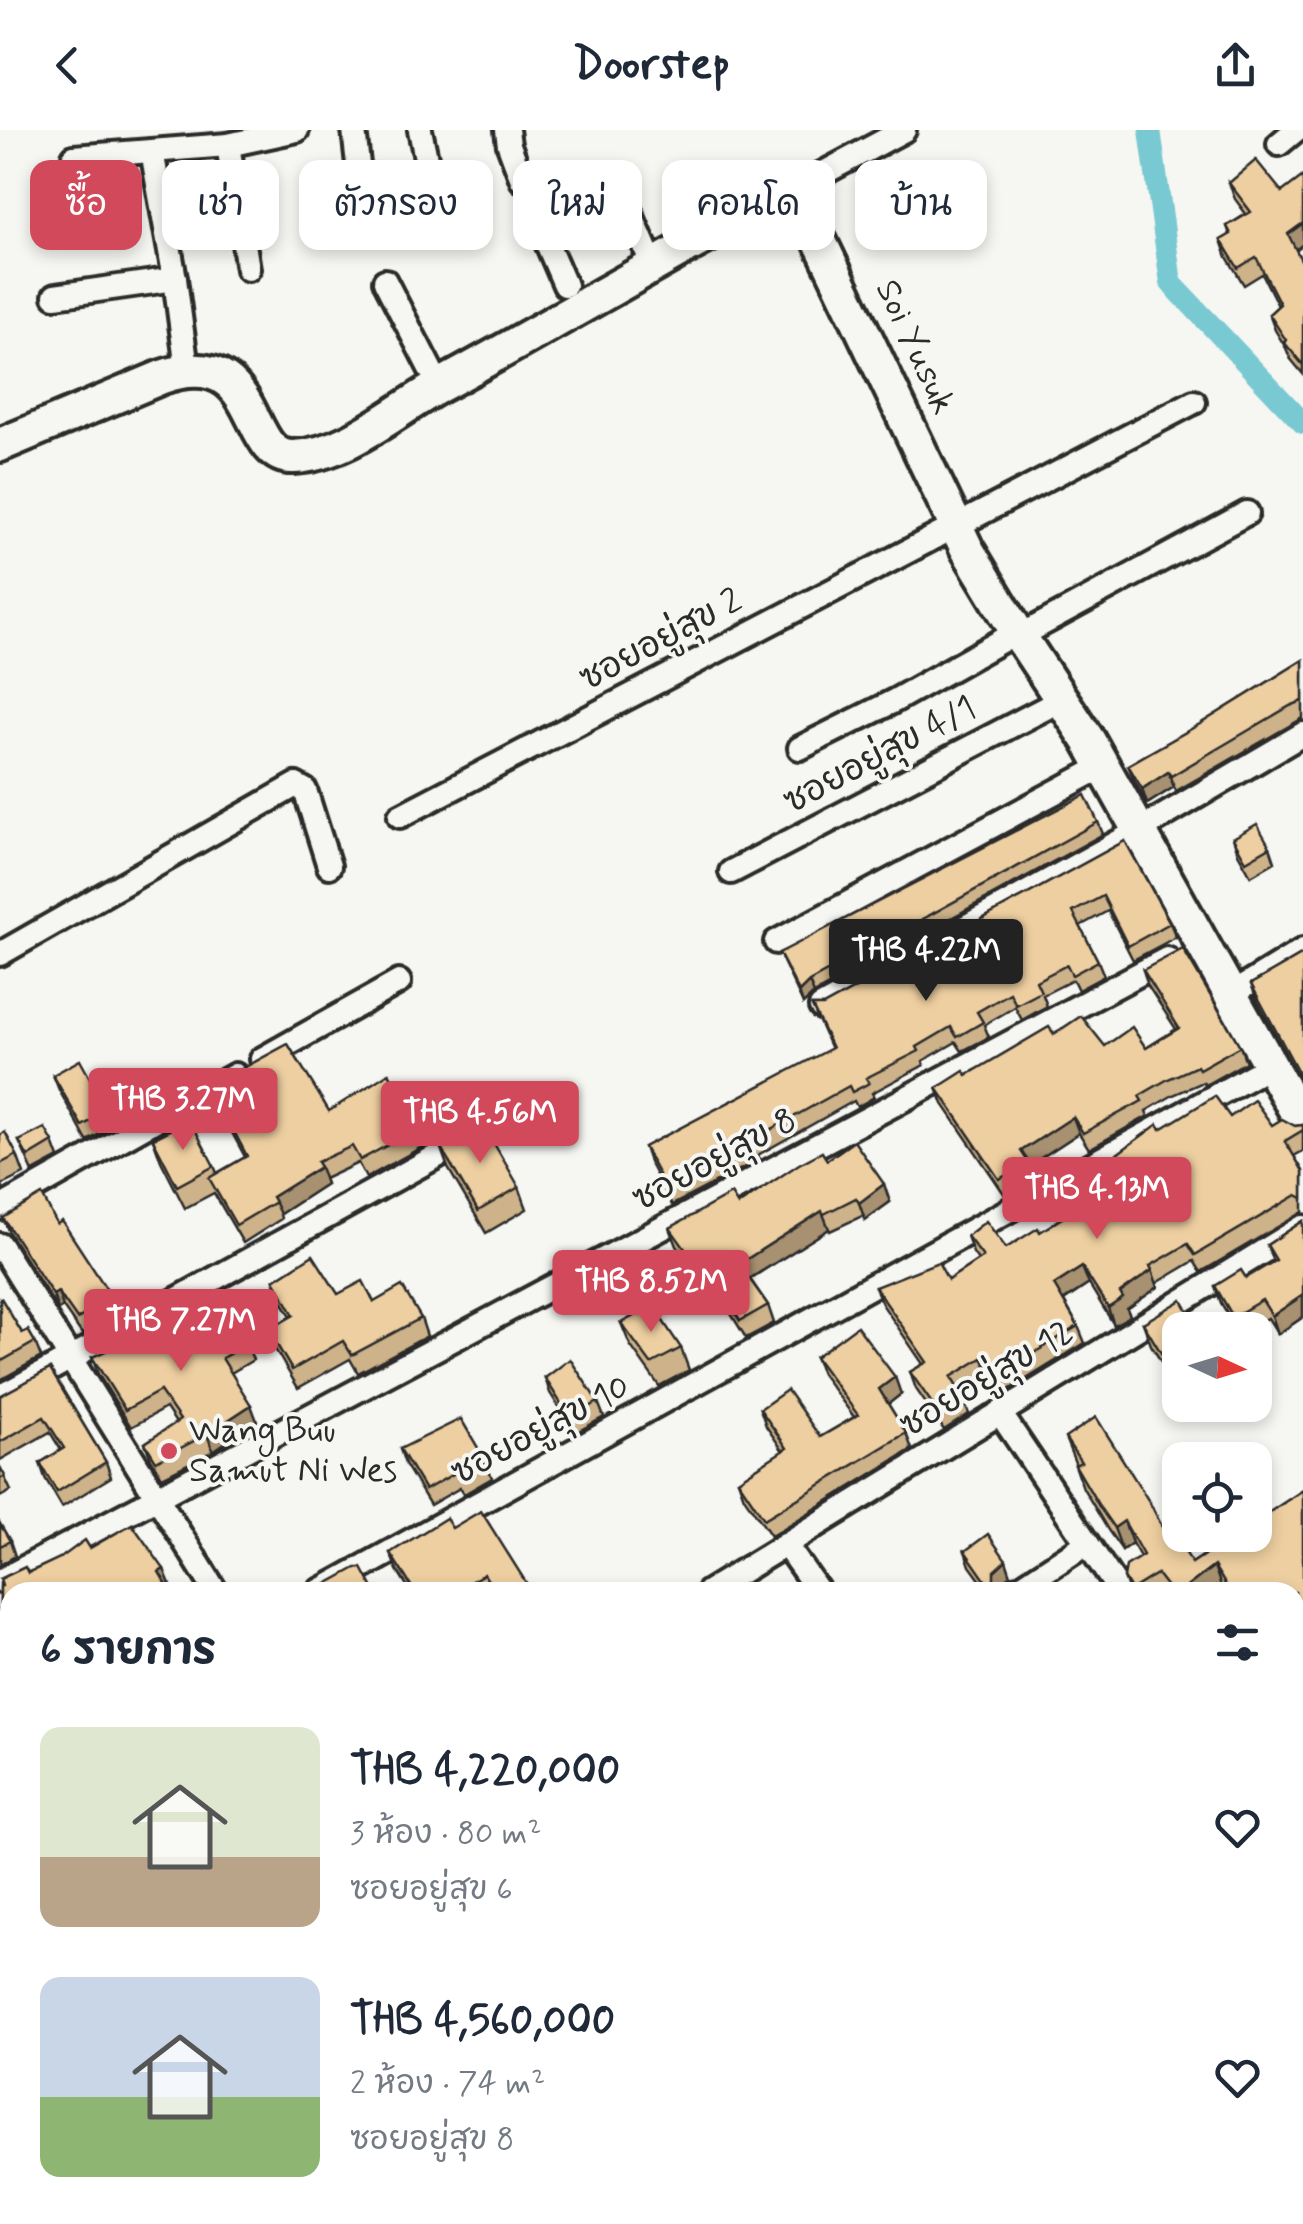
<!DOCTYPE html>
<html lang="th">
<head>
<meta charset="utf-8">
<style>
	:root { --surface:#fff; --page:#f2f2f3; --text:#1f2937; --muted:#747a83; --accent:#d1495b }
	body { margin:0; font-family:Mynerve,"Playpen Sans Thai",sans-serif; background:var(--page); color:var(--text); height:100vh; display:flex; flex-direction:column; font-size:38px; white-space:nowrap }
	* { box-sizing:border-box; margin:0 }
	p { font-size:32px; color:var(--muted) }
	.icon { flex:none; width:55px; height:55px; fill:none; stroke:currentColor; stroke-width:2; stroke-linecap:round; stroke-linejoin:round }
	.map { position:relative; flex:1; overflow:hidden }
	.panel { position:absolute; left:0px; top:1452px; width:1305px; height:642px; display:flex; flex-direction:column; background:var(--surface); border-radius:30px 30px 0 0; box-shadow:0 5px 15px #0003 }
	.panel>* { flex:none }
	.banner { position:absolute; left:30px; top:30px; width:1245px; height:90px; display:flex; gap:20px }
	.needle { width:65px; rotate:94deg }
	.controls { position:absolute; left:1162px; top:1182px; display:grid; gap:20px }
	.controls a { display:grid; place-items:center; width:110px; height:110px; border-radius:20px; background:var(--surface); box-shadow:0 5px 15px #0003; font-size:50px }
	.price { position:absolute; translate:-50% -85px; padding:0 22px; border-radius:10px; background:var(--accent); color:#fff; font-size:32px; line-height:65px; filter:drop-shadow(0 2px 5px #0008) }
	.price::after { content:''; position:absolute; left:50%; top:60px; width:30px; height:22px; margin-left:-15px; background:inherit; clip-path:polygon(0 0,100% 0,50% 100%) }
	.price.active { background:#222; color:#fff }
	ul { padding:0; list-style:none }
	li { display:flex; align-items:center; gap:30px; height:250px; padding:0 40px }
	li span { display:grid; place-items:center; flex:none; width:280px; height:200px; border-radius:20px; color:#555 }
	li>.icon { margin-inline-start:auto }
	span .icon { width:120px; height:120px; fill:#fffc; stroke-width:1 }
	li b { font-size:42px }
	h2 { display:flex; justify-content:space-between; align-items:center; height:120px; padding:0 40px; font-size:42px }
	.chip { padding:0 35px; border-radius:20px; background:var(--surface); box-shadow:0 5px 15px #0003; font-size:35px; line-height:90px }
	.chip.active { background:var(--accent); color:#fff }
	header { display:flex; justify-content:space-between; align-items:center; height:130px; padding:0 40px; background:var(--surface); font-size:45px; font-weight:700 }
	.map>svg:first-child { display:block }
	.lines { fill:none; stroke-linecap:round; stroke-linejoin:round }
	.canal { stroke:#78c9d1; stroke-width:22 }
	.street-casing { stroke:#2b2b2b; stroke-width:30 }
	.secondary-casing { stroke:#2b2b2b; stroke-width:40 }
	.street { stroke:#f6f6f2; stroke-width:22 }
	.secondary { stroke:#f6f6f2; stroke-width:32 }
	.wall { fill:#cdb28a; stroke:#2b2b2b; stroke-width:2.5 }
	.shaded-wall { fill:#a79171; stroke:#2b2b2b; stroke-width:2.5 }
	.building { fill:#eecfa1; stroke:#2b2b2b; stroke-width:2.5 }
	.poi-dot { fill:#d1495b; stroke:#f6f6f2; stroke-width:4 }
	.labels { text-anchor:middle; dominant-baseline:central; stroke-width:8; stroke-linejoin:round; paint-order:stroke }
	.street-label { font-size:35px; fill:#2b2b2b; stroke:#f6f6f2 }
	.poi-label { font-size:35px; fill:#2b2b2b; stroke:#f6f6f2; text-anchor:start }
</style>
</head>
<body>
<header><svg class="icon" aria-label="back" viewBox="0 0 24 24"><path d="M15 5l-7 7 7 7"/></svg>Doorstep<svg class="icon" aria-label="share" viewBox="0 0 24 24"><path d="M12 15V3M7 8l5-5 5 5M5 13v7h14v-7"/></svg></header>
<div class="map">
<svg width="1303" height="2094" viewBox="0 0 1303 2094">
	<rect width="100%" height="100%" fill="#f6f6f2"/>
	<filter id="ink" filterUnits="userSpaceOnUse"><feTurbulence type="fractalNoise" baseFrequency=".01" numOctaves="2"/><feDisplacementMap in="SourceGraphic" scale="20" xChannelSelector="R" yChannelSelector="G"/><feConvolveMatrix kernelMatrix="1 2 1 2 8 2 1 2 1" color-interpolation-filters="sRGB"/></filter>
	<g filter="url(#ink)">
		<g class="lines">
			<polyline class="canal" points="1150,0 1171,153 1303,293"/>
			<g class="street-casing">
				<g id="street">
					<polyline points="354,0 364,86"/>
					<polyline points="420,0 437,80"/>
					<polyline points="507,0 509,15 522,50"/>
					<polyline points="1279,14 1296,0"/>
					<polyline points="228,15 248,139"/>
					<polyline points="152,21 175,149 187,239"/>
					<polyline points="74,27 228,15 297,0"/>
					<polyline points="790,61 904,0"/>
					<polyline points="385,151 439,256"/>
					<path d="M565,155L546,111L545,98C561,82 602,58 624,68L653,136"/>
					<polyline points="55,166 175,149"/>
					<polyline points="1020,506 1247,383"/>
					<polyline points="800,618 894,571 1017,502"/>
					<polyline points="400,686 1194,272"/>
					<polyline points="731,742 1061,570"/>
					<polyline points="776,812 1102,637"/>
					<polyline points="0,824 296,655 305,660 329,736"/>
					<polyline points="1230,865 1303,820"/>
					<polyline points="821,877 1138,701 1303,604"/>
					<polyline points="262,929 399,852"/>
					<polyline points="0,1078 235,945"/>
					<polyline points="0,1115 216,1462"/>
					<polyline points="0,1267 468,1009"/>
					<polyline points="1000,1283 1120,1462"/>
					<polyline points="785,1414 819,1462"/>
					<polyline points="0,1451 1167,829"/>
					<polyline points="318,1462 1268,937"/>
					<polyline points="708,1462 1303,1097"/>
					<polyline points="1013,1462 1086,1414"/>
					<polyline points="0,1605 10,1600"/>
					<polyline points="1295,1651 1303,1645"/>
					<polyline points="0,1766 10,1762"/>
					<polyline points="1295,1843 1303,1837"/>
					<polyline points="0,1933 10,1929"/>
					<polyline points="1295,2025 1303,2020"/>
					<polyline points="603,2085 608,2094"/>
					<polyline points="11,2094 32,2085"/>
					<polyline points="369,2094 389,2085"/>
					<polyline points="720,2094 736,2085"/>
					<polyline points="920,2094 934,2085"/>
					<polyline points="1191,2094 1205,2085"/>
				</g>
			</g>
			<g class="secondary-casing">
				<path id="secondary" d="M0,315L162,247C265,213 241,330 294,327C349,324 397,279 443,254C524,210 603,164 683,119C719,99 755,82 790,61L816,103L967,419L1017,502L1089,611L1303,994"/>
			</g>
			<use href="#street" class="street"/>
			<use href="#secondary" class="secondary"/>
		</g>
		<g class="wall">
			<polygon points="1229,53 1303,114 1296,120 1303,134 1303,244 1290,228 1286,218 1275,200 1269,184 1278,176 1262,144 1244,155 1227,127 1221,110 1230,105 1227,96 1246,84 1235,69"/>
			<polygon points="1303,530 1303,588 1176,661 1174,657 1147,674 1134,650 1128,635 1200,594"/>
			<polygon points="1098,692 1103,704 814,864 803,874 779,823"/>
			<polygon points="1233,708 1270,717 1275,732 1251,746 1238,723"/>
			<polygon points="1125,711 1170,793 1176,807 1133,830 1108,781 1080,796 1098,831 1104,846 1078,860 1073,850 1043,865 1047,876 1022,890 1015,877 984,895 989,907 962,921 956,912 923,931 924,935 872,963 874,967 857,977 854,971 758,1025 760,1029 672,1075 649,1032 644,1017 831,919 812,876 823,876"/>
			<polygon points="1303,824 1303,956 1258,872 1251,854"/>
			<polygon points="1143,840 1240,916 1246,932 1205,955 1203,952 1173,965 1146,981 1148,986 1089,1019 1079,1003 1030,1035 1035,1049 1005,1065 943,974 937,958 1054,904 1105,916 1146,918 1176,899 1148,856"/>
			<polygon points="53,945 108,981 114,996 87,1011 59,960"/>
			<polygon points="210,956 329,981 421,997 427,1014 366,1048 358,1033 324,1049 326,1054 280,1084 281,1089 243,1113 214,1063 185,1078 161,1031 153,1009 214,1036 217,1043 245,1027 216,973"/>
			<polygon points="1230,987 1272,995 1295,996 1303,995 1303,1021 1294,1026 1303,1041 1303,1082 1201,1142 1194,1131 1157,1153 1158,1157 1127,1179 1130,1186 1114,1195 1089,1154 1064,1171 1078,1196 1085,1213 999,1266 988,1246 960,1262 969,1284 944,1300 916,1259 910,1242 923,1234 882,1174 875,1157 948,1150 978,1130 973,1123 967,1106 1006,1118 1040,1102 1115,1054 1106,1032 1161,999"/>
			<polygon points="0,1005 17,1025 24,1044 2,1055 3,1059 0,1061"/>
			<polygon points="19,1011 53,1012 59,1028 33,1042"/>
			<polygon points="440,1016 519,1057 527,1079 486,1103 448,1038"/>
			<polygon points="827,1030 890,1072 865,1090 862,1086 830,1101 829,1099 750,1149 768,1175 774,1193 746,1208 720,1166 715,1169 677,1116 670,1098 738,1075"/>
			<polygon points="3,1088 57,1094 113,1169 119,1184 82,1204 63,1177 58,1180 9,1103"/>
			<polygon points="1303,1091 1303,1187 1278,1204 1268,1188 1246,1200 1237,1200 1221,1173 1215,1156 1246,1148 1273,1132 1267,1115"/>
			<polygon points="274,1150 374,1172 421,1188 427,1206 358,1243 350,1229 298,1258 275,1219 268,1200 291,1186 280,1168"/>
			<polygon points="0,1169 22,1203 35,1212 41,1227 0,1250"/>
			<polygon points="621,1193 681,1218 689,1240 659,1256 630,1215"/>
			<polygon points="1143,1193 1180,1200 1180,1259 1178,1260 1151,1215"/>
			<polygon points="135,1214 247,1214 253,1230 231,1243 257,1291 213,1321 162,1347 151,1329 145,1313 176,1293 166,1278 131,1297 98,1244 92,1227"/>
			<polygon points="815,1227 901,1264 888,1274 906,1303 912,1319 771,1406 744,1367 738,1350 783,1321 766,1296 760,1279 820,1307 854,1287 822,1244"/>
			<polygon points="50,1239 106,1332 111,1347 62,1377 45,1348 40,1333 61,1320 50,1302 0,1330 0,1266"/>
			<polygon points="545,1248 598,1272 604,1287 575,1303 550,1263"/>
			<polygon points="1065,1308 1192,1433 1303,1360 1303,1560 1295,1565 1295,1462 1224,1462 1222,1459 1217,1462 1129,1462 1124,1448 1140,1427 1132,1413 1122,1420 1108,1400 1083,1358 1075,1335 1076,1335"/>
			<polygon points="400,1319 487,1333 492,1348 464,1364 460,1358 430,1375 405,1334"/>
			<polygon points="0,1337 11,1361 0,1367"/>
			<polygon points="0,1394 10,1411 15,1426 0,1435"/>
			<polygon points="452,1398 532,1462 491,1462 490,1461 488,1462 411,1462 397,1440 390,1423"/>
			<polygon points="90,1418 170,1454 167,1456 10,1462 10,1586 0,1589 0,1453"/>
			<polygon points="965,1421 1011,1445 999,1456 1000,1462 989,1462 970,1436"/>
			<polygon points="0,1654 10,1676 10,1680 0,1686"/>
			<polygon points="1303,1753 1303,1823 1295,1824 1295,1758"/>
			<polygon points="10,1935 10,2079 0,2084 0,1940"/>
			<polygon points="1295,1942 1303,1955 1303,2003 1295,2007"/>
			<polygon points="1303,2022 1303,2066 1299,2056 1301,2055 1295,2044 1295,2027"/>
			<polygon points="269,2085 341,2085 325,2094 274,2094"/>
			<polygon points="843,2085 907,2085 893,2094 849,2094"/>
		</g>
		<g class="shaded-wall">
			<polygon points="1303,93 1303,114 1294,121 1288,104"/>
			<polygon points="1168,642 1174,657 1147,674 1142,659"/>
			<polygon points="809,852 814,864 803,874 799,862"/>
			<polygon points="1073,987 1079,1003 1030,1035 1021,1021"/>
			<polygon points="320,1037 326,1054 280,1084 272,1067"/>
			<polygon points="884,1054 890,1072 865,1090 859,1073"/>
			<polygon points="822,1081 829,1099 746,1151 739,1134"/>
			<polygon points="1082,1137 1089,1154 1061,1172 1054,1155"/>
			<polygon points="1152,1140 1158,1157 1127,1179 1130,1186 1114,1195 1108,1178 1120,1163"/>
			<polygon points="58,1162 63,1177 58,1180 53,1165"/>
			<polygon points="1303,1165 1303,1187 1278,1204 1272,1186"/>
			<polygon points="1180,1231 1180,1259 1178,1260 1170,1238"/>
			<polygon points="895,1247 901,1264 886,1276 879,1259"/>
			<polygon points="251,1275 257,1291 213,1321 207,1304"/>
			<polygon points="1124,1391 1132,1413 1122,1420 1114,1398"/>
			<polygon points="1006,1430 1011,1445 999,1456 1000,1462 992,1462 990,1457 994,1441"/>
			<polygon points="1214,1436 1222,1459 1217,1462 1180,1462"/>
			<polygon points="164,1439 170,1454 165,1457 159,1442"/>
			<polygon points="1303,1532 1303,1560 1295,1565 1295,1537"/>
			<polygon points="10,1891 10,1912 7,1914 1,1897"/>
			<polygon points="0,1896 5,1911 0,1914"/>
			<polygon points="1303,1917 1303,1937 1295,1942 1295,1922"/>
			<polygon points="867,2085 907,2085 893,2094 854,2094"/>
			<polygon points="1141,2085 1170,2085 1158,2094 1129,2094"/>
		</g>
		<g class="building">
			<polygon points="1256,30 1282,62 1303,46 1303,93 1288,104 1303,134 1303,235 1284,212 1286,210 1269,184 1280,174 1256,127 1238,138 1221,110 1231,104 1227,96 1251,82 1229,53"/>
			<polygon points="1303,530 1303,571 1290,576 1171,646 1168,642 1142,659 1128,635 1200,594"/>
			<polygon points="1085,665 1098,692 809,852 799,862 779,823"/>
			<polygon points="1257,694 1270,717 1246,731 1233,708"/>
			<polygon points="1125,711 1170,793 1128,816 1103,766 1073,782 1098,831 1072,845 1067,835 1036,851 1041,862 1016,875 1010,863 977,882 983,892 957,907 951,897 917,917 919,921 866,948 869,953 852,962 849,956 752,1010 755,1014 667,1060 644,1017 832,918 812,876 823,876"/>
			<polygon points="1183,819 1240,916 1199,939 1197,936 1168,949 1139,966 1142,971 1083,1003 1073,987 1021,1021 1029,1033 999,1049 937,958 964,941 967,945 1049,897 1054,904 1081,886 1105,916 1132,897 1146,918 1179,898 1143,840"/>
			<polygon points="1303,824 1303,951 1251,854"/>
			<polygon points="288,914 329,981 389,943 421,997 360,1030 352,1016 317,1032 320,1037 272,1067 275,1072 236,1095 209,1048 247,1026 210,956"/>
			<polygon points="80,930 108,981 82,996 53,945"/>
			<polygon points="1215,966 1230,987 1254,970 1272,995 1282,989 1295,996 1303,995 1303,1000 1285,1011 1303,1041 1303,1068 1297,1065 1195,1125 1188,1114 1150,1136 1152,1140 1120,1163 1123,1168 1108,1178 1082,1137 1054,1155 1078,1196 993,1248 982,1228 951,1247 963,1267 938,1282 910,1242 927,1232 875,1157 938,1132 948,1150 983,1127 967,1106 986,1091 1006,1118 1038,1098 1040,1102 1120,1051 1106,1032 1158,994 1161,999"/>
			<polygon points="190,990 214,1036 177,1056 153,1009"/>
			<polygon points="481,991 519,1057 478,1081 440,1016"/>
			<polygon points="45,998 53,1012 28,1027 19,1011"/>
			<polygon points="5,1002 17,1025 0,1034 0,1005"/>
			<polygon points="854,1011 884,1054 859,1073 856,1068 824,1084 822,1081 739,1134 768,1175 740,1191 714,1148 708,1151 670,1098 731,1064 738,1075 799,1034 822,1022 827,1030"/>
			<polygon points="42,1065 57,1094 62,1091 113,1169 77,1189 58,1162 53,1165 3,1088"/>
			<polygon points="1303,1091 1303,1165 1272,1186 1262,1170 1233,1187 1215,1156 1241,1140 1246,1148 1276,1130 1267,1115"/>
			<polygon points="313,1125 338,1164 363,1151 374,1172 402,1156 421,1188 352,1225 343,1211 292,1240 268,1200 294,1185 274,1150"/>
			<polygon points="218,1164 247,1214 222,1228 251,1275 207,1304 156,1331 145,1313 180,1290 160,1261 125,1280 92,1227 132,1209 135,1214"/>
			<polygon points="1,1168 22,1203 28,1200 35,1212 0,1232 0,1169"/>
			<polygon points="1182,1170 1199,1200 1180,1200 1180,1231 1170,1238 1143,1193"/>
			<polygon points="653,1176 681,1218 651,1234 621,1193"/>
			<polygon points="857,1196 895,1247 879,1259 906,1303 764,1389 738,1350 787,1318 760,1279 787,1260 820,1307 858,1285 815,1227"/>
			<polygon points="570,1229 598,1272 570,1288 545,1248"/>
			<polygon points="50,1239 106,1332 57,1362 40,1333 64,1318 44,1287 0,1312 0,1266"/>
			<polygon points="1096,1287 1150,1373 1168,1408 1174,1404 1192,1433 1235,1405 1255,1405 1255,1392 1303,1360 1303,1532 1295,1537 1295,1462 1230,1462 1214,1436 1180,1462 1171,1462 1157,1444 1131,1460 1124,1448 1126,1436 1143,1425 1124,1391 1114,1398 1100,1378 1075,1335 1081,1332 1065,1308"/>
			<polygon points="461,1289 487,1333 459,1349 455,1343 425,1360 400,1319"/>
			<polygon points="0,1337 5,1346 0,1349"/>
			<polygon points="481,1381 532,1462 495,1462 484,1444 454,1461 455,1462 415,1462 390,1423 446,1388 452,1398"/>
			<polygon points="0,1394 10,1411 0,1416"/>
			<polygon points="132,1394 164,1439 159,1442 171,1462 10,1462 10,1570 0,1572 0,1457 2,1456 0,1449 25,1437 28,1443 62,1427 85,1410 90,1418"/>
			<polygon points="988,1404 1006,1430 994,1441 994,1454 990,1457 965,1421"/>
			<polygon points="356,1438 362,1438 375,1462 312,1462"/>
			<polygon points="0,1654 6,1664 0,1668"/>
			<polygon points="1303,1753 1303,1804 1295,1807 1295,1758"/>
			<polygon points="10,1769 10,1787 2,1773"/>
			<polygon points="0,1834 10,1850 10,1891 1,1897"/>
			<polygon points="1295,1869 1303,1881 1303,1917 1295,1922"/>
			<polygon points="10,1935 10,2059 0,2064 0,1940"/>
			<polygon points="1295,1943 1303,1955 1303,1982 1295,1987"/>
			<polygon points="1303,2022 1303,2052 1295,2038 1295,2027"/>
			<polygon points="1303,2078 1303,2094 1274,2094 1290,2085 1295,2085 1295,2082"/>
			<polygon points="50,2085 227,2085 233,2094 34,2094"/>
			<polygon points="273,2085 304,2085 287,2094 279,2094"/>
			<polygon points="744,2085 763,2085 764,2088 769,2085 799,2085 805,2094 737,2094 734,2090"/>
			<polygon points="849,2085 867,2085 854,2093"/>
			<polygon points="1065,2085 1141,2085 1129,2094 1052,2094"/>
			<polygon points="1239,2087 1243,2094 1228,2094"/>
		</g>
	</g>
	<circle class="poi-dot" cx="169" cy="1321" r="10"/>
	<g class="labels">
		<g class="street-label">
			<text transform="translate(915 217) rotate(65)">Soi Yusuk</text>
			<text transform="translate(661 510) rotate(-28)">ซอยอยู่สุข 2</text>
			<text transform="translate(880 625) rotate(-28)">ซอยอยู่สุข 4/1</text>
			<text transform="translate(715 1030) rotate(-28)">ซอยอยู่สุข 8</text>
			<text transform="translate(987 1249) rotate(-31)">ซอยอยู่สุข 12</text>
			<text transform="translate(541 1300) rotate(-28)">ซอยอยู่สุข 10</text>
		</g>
		<g class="poi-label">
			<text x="189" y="1301">Wang Buu<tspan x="189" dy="40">Samut Ni Wes</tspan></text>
		</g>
	</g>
</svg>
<div class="controls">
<a><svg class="needle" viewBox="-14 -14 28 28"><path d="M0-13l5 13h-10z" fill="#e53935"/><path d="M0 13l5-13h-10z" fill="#747a83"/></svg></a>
<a><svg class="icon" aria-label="locate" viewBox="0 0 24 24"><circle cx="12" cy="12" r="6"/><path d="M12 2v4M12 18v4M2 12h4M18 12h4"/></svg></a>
</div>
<b class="price active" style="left:926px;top:874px">THB 4.22M</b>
<b class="price" style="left:183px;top:1023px">THB 3.27M</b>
<b class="price" style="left:480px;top:1036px">THB 4.56M</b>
<b class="price" style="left:1097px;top:1112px">THB 4.13M</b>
<b class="price" style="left:651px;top:1205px">THB 8.52M</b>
<b class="price" style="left:181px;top:1244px">THB 7.27M</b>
<div class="banner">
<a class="chip active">ซื้อ</a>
<a class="chip">เช่า</a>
<a class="chip">ตัวกรอง</a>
<a class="chip">ใหม่</a>
<a class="chip">คอนโด</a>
<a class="chip">บ้าน</a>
</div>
<section class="panel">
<h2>6 รายการ<svg class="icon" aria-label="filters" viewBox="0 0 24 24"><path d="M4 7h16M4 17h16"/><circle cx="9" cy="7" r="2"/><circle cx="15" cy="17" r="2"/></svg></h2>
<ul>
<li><span style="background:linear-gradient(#dfe7d0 65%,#b9a48a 0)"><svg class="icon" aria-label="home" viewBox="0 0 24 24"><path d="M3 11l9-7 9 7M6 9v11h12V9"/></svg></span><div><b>THB 4,220,000</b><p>3 ห้อง · 80 m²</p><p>ซอยอยู่สุข 6</p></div><svg class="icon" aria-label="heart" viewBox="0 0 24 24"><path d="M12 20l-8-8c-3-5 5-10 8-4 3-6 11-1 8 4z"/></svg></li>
<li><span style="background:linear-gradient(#c9d6e8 60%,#8fb573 0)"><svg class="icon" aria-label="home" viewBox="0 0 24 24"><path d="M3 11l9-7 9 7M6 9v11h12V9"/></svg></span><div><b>THB 4,560,000</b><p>2 ห้อง · 74 m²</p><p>ซอยอยู่สุข 8</p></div><svg class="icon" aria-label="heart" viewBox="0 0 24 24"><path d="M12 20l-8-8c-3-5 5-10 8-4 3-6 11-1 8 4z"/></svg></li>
</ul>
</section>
</div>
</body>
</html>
